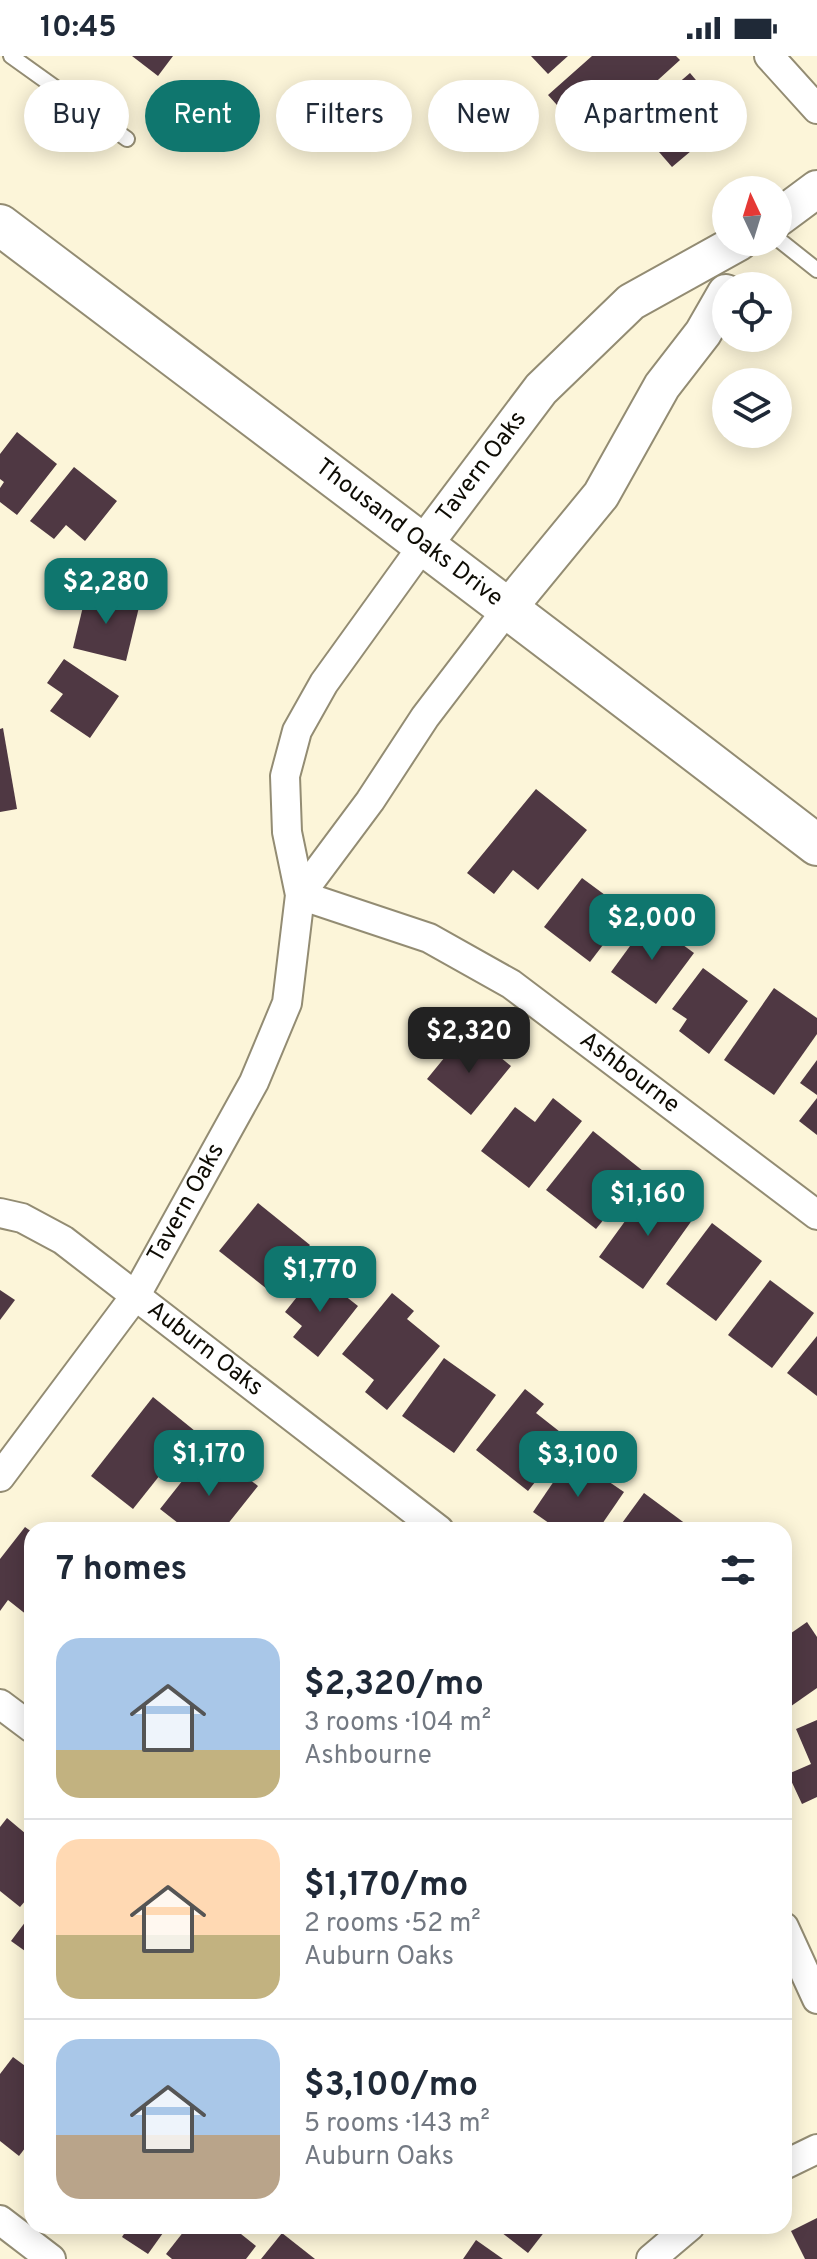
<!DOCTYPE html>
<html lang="en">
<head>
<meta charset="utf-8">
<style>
	:root { --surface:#fff; --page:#f6f6f7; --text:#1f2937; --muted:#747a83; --line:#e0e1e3; --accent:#0f766e }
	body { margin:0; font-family:Overpass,sans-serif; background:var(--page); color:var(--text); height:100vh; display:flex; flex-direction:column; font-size:30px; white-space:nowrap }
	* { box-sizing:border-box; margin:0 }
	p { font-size:26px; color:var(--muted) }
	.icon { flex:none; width:44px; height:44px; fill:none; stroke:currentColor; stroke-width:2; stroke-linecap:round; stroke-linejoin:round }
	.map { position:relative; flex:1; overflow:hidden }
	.sheet { position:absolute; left:24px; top:1466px; width:768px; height:712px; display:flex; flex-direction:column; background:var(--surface); border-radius:24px; box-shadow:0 4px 20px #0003 }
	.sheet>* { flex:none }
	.top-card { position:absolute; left:24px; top:24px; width:770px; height:72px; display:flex; gap:16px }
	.needle { width:52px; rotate:356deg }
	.controls { position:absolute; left:712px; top:120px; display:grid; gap:16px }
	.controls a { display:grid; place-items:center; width:80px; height:80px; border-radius:50%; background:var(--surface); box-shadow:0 4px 20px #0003; font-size:40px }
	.price { position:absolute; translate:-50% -68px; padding:0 18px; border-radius:16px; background:var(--accent); color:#fff; font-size:26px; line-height:52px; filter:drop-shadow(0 2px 4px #0008) }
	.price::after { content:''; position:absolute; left:50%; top:48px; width:24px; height:18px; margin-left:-12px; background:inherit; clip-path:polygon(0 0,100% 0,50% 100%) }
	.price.current { background:#222; color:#fff }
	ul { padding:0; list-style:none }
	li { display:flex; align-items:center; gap:24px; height:200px; padding:0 32px }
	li+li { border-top:2px solid var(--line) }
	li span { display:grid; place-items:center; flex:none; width:224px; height:160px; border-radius:24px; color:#555 }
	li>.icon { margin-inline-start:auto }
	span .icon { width:96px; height:96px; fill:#fffc; stroke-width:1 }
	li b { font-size:34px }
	h2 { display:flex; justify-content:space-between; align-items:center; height:96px; padding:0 32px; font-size:34px }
	.chip { padding:0 28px; border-radius:36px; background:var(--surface); box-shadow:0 4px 20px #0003; font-size:28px; line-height:72px }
	.chip.current { background:var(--accent); color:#fff }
	.status { display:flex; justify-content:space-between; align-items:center; height:56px; padding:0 40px; background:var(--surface); direction:ltr }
	.status svg { height:22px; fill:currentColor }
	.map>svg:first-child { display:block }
	.building { fill:#4f3843 }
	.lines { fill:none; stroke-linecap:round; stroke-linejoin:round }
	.service-casing { stroke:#938c73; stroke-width:18 }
	.minor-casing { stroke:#938c73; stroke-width:32 }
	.tertiary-casing { stroke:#938c73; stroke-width:40 }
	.secondary-casing { stroke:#938c73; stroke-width:44 }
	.service { stroke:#fff; stroke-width:14 }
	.minor { stroke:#fff; stroke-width:28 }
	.tertiary { stroke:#fff; stroke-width:36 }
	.secondary { stroke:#fff; stroke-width:40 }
	.labels { text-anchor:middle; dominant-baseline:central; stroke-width:8; stroke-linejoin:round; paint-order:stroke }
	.street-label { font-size:24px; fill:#0e0c04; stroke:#fff }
</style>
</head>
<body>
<div class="status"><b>10:45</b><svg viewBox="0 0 49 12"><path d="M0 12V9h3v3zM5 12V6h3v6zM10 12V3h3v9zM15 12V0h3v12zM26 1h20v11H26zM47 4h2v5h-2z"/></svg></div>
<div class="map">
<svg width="817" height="2203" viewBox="0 0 817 2203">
	<rect width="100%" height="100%" fill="#fcf5d9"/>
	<g class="building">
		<polygon points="132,0 173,0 158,20"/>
		<polygon points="531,0 568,0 548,18"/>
		<polygon points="592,0 676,0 680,4 605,72 592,57 574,68 548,39"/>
		<polygon points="690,17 729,63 672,111 633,66"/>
		<polygon points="17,376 57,408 17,459 0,446 0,432 4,426 0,423 0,398"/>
		<polygon points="74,411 117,445 85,485 66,469 54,483 30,465"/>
		<polygon points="87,534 140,547 126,605 73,592"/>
		<polygon points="64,603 119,640 90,682 50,655 63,638 47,627"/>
		<polygon points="3,672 17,753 0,756 0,673"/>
		<polygon points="536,733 587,774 538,834 513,814 494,838 467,817"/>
		<polygon points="582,822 628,856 590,906 544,871"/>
		<polygon points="649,864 694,897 656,948 611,916"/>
		<polygon points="703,912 748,945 709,998 679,975 687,963 672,953"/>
		<polygon points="774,932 817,962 817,978 774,1039 724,1004"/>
		<polygon points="458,985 474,998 483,987 511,1010 471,1059 427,1023"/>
		<polygon points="817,1004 817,1039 800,1027"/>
		<polygon points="553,1042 582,1065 529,1132 481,1095 515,1051 535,1066"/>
		<polygon points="817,1042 817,1079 799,1065"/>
		<polygon points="593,1075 643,1115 596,1173 546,1134"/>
		<polygon points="678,1138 700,1153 643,1233 599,1201 644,1139 667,1155"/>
		<polygon points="258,1147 310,1189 272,1237 219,1195"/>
		<polygon points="712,1167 762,1205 716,1265 666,1228"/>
		<polygon points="316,1217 358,1250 318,1301 293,1281 302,1270 285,1256"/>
		<polygon points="770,1224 814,1257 772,1312 728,1279"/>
		<polygon points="0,1234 15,1244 0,1264"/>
		<polygon points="392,1237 414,1255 407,1263 440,1290 387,1354 365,1336 374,1324 342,1298"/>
		<polygon points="817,1280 817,1340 787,1317"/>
		<polygon points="444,1302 496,1339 454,1397 402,1360"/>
		<polygon points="525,1333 544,1348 536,1357 569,1383 528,1435 476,1394"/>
		<polygon points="153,1341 195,1375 133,1453 91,1420"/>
		<polygon points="571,1400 624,1436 598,1474 559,1474 533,1456"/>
		<polygon points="198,1405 218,1421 230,1408 258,1430 223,1474 187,1474 160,1453"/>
		<polygon points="644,1437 694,1474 617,1474"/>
		<polygon points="25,1471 32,1476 32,1563 8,1544 0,1555 0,1503"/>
		<polygon points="807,1566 817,1581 817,1632 784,1655 784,1582"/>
		<polygon points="817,1664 817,1741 802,1748 788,1718 811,1708 796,1673"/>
		<polygon points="7,1762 32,1783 32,1837 20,1851 0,1835 0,1771"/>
		<polygon points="32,1857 32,1900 11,1885"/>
		<polygon points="13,2001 32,2015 32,2083 19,2100 0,2085 0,2018"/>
		<polygon points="817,2162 817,2203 805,2203 791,2175"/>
		<polygon points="129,2170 168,2170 148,2198 122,2181"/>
		<polygon points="188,2170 231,2170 256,2190 246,2203 172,2203 166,2198"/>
		<polygon points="493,2170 549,2170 528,2197"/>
		<polygon points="282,2177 315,2203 261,2203"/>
		<polygon points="476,2184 503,2203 463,2203"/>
	</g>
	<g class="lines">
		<g class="service-casing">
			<g id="service">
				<polyline points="11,0 127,83"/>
				<polyline points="778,183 817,214"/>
			</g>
		</g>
		<g class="minor-casing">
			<g id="minor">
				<polyline points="769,0 817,53"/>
				<path id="s1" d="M300,839L429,882L511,928L817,1159"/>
				<polyline points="300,839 370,745 425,661 509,551"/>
				<path id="s2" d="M0,1157L22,1162L63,1184L439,1474"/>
				<path id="s3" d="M0,1421L136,1239L254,1026L287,947L300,839L287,776L285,720L297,675L324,627L422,491"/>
				<polyline points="0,1648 32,1672"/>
				<polyline points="784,1871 817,1943"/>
				<polyline points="784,2109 817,2093"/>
				<polyline points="0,2164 51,2203"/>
				<polyline points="651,2203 690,2170"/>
			</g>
		</g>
		<g class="tertiary-casing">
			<g id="tertiary">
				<polyline points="778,162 817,133"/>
				<path id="s4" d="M422,491L541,333L631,246L739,186"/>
				<polyline points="509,551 601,439 662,330 703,277 726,237"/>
			</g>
		</g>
		<g class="secondary-casing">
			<g id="secondary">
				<path id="s5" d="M0,169C273,375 546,580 817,789"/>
			</g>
		</g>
		<use href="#service" class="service"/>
		<use href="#minor" class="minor"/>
		<use href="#tertiary" class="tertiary"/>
		<use href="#secondary" class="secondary"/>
	</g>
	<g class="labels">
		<g class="street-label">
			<text stroke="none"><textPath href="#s4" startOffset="100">Tavern Oaks</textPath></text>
			<text stroke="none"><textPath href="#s5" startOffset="512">Thousand Oaks Drive</textPath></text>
			<text stroke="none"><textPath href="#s1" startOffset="378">Ashbourne</textPath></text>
			<text stroke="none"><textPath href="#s3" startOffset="332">Tavern Oaks</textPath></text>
			<text stroke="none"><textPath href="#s2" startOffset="248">Auburn Oaks</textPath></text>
		</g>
	</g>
</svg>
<div class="controls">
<a><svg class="needle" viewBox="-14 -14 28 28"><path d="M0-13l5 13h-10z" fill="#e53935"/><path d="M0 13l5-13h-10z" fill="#747a83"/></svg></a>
<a><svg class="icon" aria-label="locate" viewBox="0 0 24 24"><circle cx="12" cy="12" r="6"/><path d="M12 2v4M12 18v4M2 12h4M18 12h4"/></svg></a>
<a><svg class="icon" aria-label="layers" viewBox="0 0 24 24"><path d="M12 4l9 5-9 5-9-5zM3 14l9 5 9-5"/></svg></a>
</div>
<b class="price" style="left:106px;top:570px">$2,280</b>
<b class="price" style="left:652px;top:906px">$2,000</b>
<b class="price current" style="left:469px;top:1019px">$2,320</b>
<b class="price" style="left:648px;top:1182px">$1,160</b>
<b class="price" style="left:320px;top:1258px">$1,770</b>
<b class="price" style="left:209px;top:1442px">$1,170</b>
<b class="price" style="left:578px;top:1443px">$3,100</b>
<div class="top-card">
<a class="chip">Buy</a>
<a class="chip current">Rent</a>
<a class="chip">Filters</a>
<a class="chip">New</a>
<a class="chip">Apartment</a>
</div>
<section class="sheet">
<h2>7 homes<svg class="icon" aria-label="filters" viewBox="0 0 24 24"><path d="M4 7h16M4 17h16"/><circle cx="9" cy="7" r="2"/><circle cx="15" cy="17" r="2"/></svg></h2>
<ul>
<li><span style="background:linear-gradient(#a9c7e8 70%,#c2b280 0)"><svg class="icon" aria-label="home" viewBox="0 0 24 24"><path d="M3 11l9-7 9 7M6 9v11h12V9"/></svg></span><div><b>$2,320/mo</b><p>3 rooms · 104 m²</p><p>Ashbourne</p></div></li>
<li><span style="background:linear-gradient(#ffd9b3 60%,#c2b280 0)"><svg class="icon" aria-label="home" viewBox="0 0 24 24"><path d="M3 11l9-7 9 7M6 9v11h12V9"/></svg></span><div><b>$1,170/mo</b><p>2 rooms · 52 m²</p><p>Auburn Oaks</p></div></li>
<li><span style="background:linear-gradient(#a9c7e8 60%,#b9a48a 0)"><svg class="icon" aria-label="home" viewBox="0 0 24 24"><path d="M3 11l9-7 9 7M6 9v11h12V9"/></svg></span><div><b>$3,100/mo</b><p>5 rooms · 143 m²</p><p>Auburn Oaks</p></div></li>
</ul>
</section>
</div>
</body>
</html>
